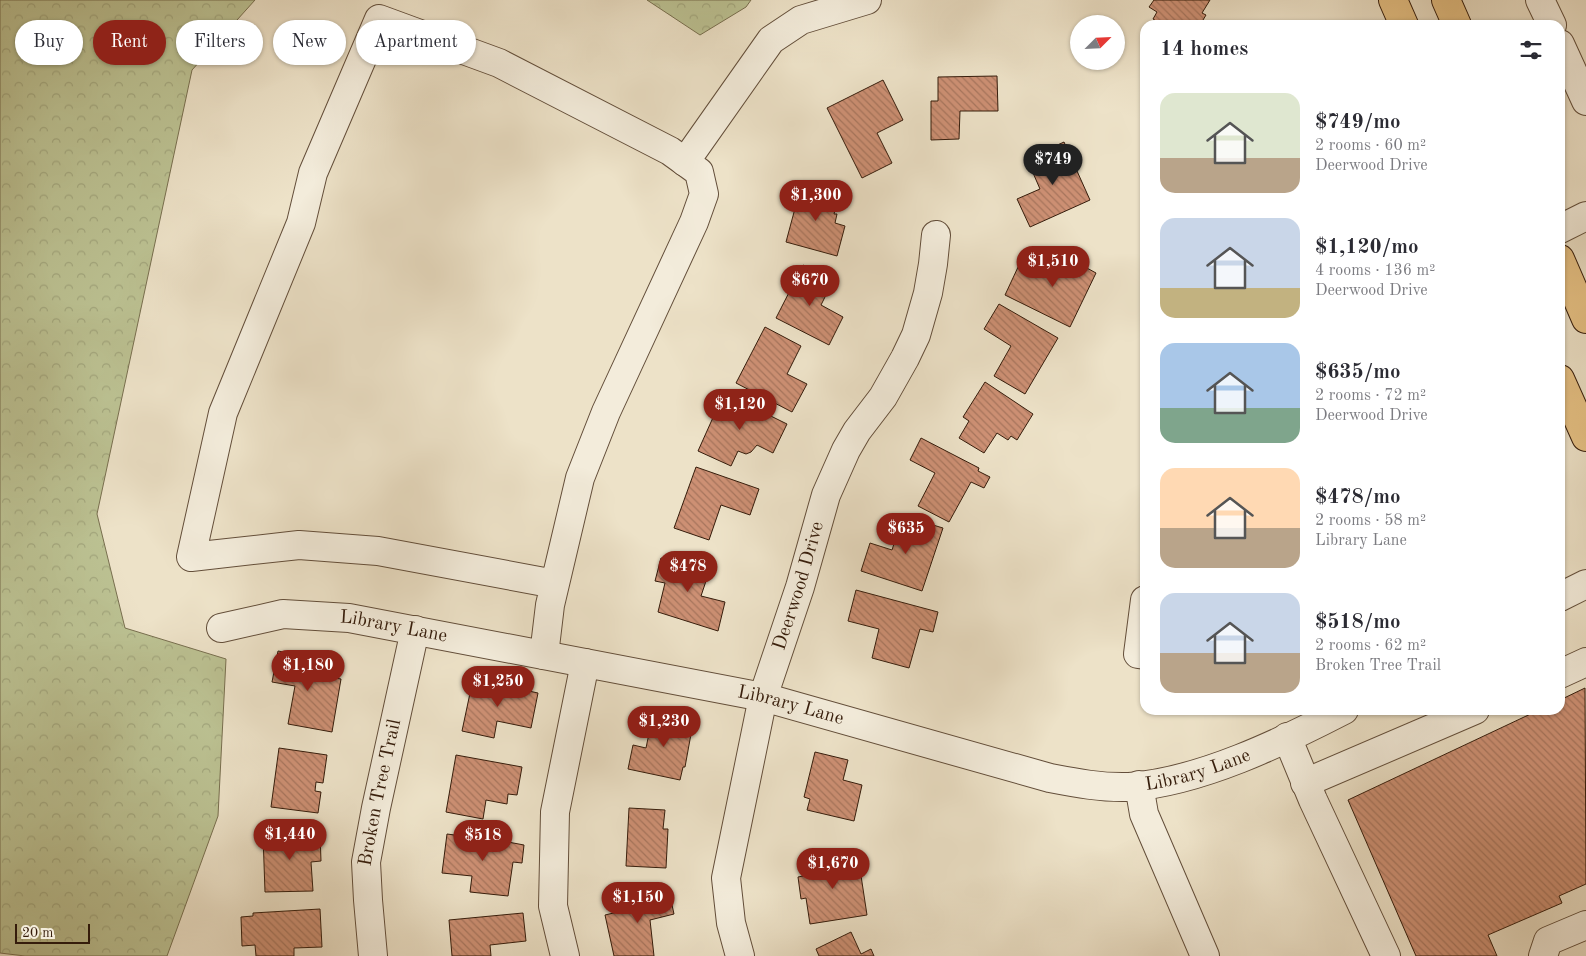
<!DOCTYPE html>
<html lang="en">
<head>
<meta charset="utf-8">
<style>
	:root { --surface:#fff; --page:#f2f2f3; --text:#2b2b33; --muted:#7c7c81; --accent:#8f2418 }
	body { margin:0; font-family:"Old Standard TT",serif; background:var(--page); color:var(--text); height:100vh; display:flex; flex-direction:column; font-size:19px; white-space:nowrap }
	* { box-sizing:border-box; margin:0 }
	p { font-size:16px; color:var(--muted) }
	.icon { flex:none; width:28px; height:28px; fill:none; stroke:currentColor; stroke-width:2; stroke-linecap:round; stroke-linejoin:round }
	.map { position:relative; flex:1; overflow:hidden }
	.sheet { position:absolute; left:1140px; top:20px; width:425px; height:695px; display:flex; flex-direction:column; background:var(--surface); border-radius:15px; box-shadow:0 1px 4px #0004 }
	.sheet>* { flex:none }
	.banner { position:absolute; left:15px; top:20px; width:475px; height:45px; display:flex; gap:10px }
	.needle { width:32px; rotate:66deg }
	.buttons { position:absolute; left:1070px; top:15px; display:grid; gap:10px }
	.buttons a { display:grid; place-items:center; width:55px; height:55px; border-radius:50%; background:var(--surface); box-shadow:0 1px 4px #0004; font-size:25px }
	.scale { position:absolute; left:15px; bottom:12px; width:75px; box-sizing:border-box; padding-left:5px; border:2px solid #351c0b; border-top:0; font-size:14px; line-height:18px; white-space:nowrap; color:#351c0b; -webkit-text-stroke:4px #f3ecdb; paint-order:stroke }
	.price { position:absolute; translate:-50% -42px; padding:0 11px; border-radius:18px; background:var(--accent); color:#fff; font-size:16px; line-height:32px; filter:drop-shadow(0 1px 2px #0008) }
	.price::after { content:''; position:absolute; left:50%; top:30px; width:15px; height:11px; margin-left:-8px; background:inherit; clip-path:polygon(0 0,100% 0,50% 100%) }
	.price.current { background:#222; color:#fff }
	ul { padding:0; list-style:none }
	li { display:flex; align-items:center; gap:15px; height:125px; padding:0 20px }
	li span { display:grid; place-items:center; flex:none; width:140px; height:100px; border-radius:15px; color:#555 }
	li>.icon { margin-inline-start:auto }
	span .icon { width:60px; height:60px; fill:#fffc; stroke-width:1 }
	li b { font-size:21px }
	h2 { display:flex; justify-content:space-between; align-items:center; height:60px; padding:0 20px; font-size:21px }
	.tag { padding:0 18px; border-radius:22px; background:var(--surface); box-shadow:0 1px 4px #0004; font-size:18px; line-height:45px }
	.tag.current { background:var(--accent); color:#fff }
	.map>svg:first-child { display:block }
	.forest { fill:url(#forest-crowns); stroke:#786f4f }
	.building { fill:url(#building-back-hatch); stroke:#351c0b }
	.lines { fill:none; stroke-linecap:round; stroke-linejoin:round }
	.minor-casing { stroke:#634e3a; stroke-width:30 }
	.major-casing { stroke:#351c0b; stroke-width:30 }
	.minor { stroke:#f3ecdb; stroke-width:28 }
	.major { stroke:#e6c184; stroke-width:28 }
	.labels { text-anchor:middle; dominant-baseline:central; stroke-width:4.5; stroke-linejoin:round; paint-order:stroke }
	.street-label { font-size:19px; fill:#351c0b; stroke:#f3ecdb }
</style>
</head>
<body>
<div class="map">
<svg width="1586" height="956" viewBox="0 0 1586 956">
	<defs>
		<pattern id="forest-crowns" width="20" height="18" patternUnits="userSpaceOnUse" patternTransform="scale(1.25)"><rect width="20" height="18" fill="#bcc293"/><path d="M2 6a3 3 0 1 1 6 0M12 15a3 3 0 1 1 6 0" fill="none" stroke="#a2a67d"/></pattern>
		<pattern id="building-back-hatch" width="6" height="6" patternUnits="userSpaceOnUse" patternTransform="scale(1.25)"><rect width="6" height="6" fill="#cd9074"/><path d="M-1 5l2 2M0 0l6 6M5-1l2 2" fill="none" stroke="#a7755d"/></pattern>
	</defs>
	<rect width="100%" height="100%" fill="#ede2c8"/>
	<filter id="stains"><feTurbulence type="fractalNoise" baseFrequency=".004" numOctaves="4"/><feColorMatrix values="0 0 0 0 .2 0 0 0 0 .09 0 0 0 0 .02 0 0 0 .5 -.17"/></filter>
	<radialGradient id="worn" r=".72"><stop offset=".6" stop-color="#630" stop-opacity="0"/><stop offset="1" stop-color="#630" stop-opacity=".3"/></radialGradient>
	<g class="forest">
		<polygon points="0,0 255,0 192,70 97,514 125,628 226,659 218,816 167,956 25,956 0,953"/>
		<polygon points="647,0 751,0 746,7 700,35"/>
	</g>
	<g class="building">
		<polygon points="1154,0 1210,0 1202,13 1206,15 1200,25 1157,25 1158,22 1153,19 1157,12 1149,7"/>
		<polygon points="997,76 998,111 960,111 959,139 931,140 931,101 938,101 938,77"/>
		<polygon points="883,80 903,120 877,133 892,163 862,178 827,108"/>
		<polygon points="1064,142 1090,200 1030,227 1017,199 1040,189 1027,159"/>
		<polygon points="801,186 839,196 834,214 837,214 835,223 845,226 837,256 786,242"/>
		<polygon points="1054,250 1096,273 1070,327 1005,295 1019,265 1042,276"/>
		<polygon points="803,265 833,281 821,305 843,317 829,345 776,318"/>
		<polygon points="999,304 1058,338 1025,394 994,376 1011,346 984,329"/>
		<polygon points="765,327 801,346 787,374 807,384 792,412 736,383"/>
		<polygon points="985,382 1033,414 1017,440 1011,436 1008,440 997,433 984,453 959,438 969,421 963,417"/>
		<polygon points="724,393 787,424 773,453 757,445 751,452 746,454 738,451 731,466 698,451"/>
		<polygon points="921,438 979,468 978,471 990,477 984,488 971,482 949,522 918,506 935,473 910,460"/>
		<polygon points="696,467 759,489 750,515 721,505 709,540 674,528"/>
		<polygon points="903,516 943,528 922,591 861,571 870,543 892,550"/>
		<polygon points="676,557 711,566 701,596 725,602 718,631 658,612 665,583 655,581 661,558 674,561"/>
		<polygon points="856,590 938,612 933,632 920,629 909,668 872,658 879,629 848,621"/>
		<polygon points="278,651 316,658 313,674 341,679 332,732 288,724 295,686 272,682"/>
		<polygon points="473,679 538,693 531,728 497,721 494,738 462,731"/>
		<polygon points="1585,688 1586,884 1559,896 1562,903 1488,935 1497,956 1416,956 1348,800 1539,710 1560,710 1560,700"/>
		<polygon points="653,714 693,723 685,767 683,767 680,780 628,769 633,745 646,748"/>
		<polygon points="279,748 327,755 323,783 316,782 315,791 321,792 318,813 271,807"/>
		<polygon points="815,752 848,760 843,780 862,785 854,821 807,810 810,799 804,797"/>
		<polygon points="456,755 522,767 517,795 508,794 507,804 486,800 483,819 446,812"/>
		<polygon points="629,808 665,810 663,829 668,829 666,868 626,866"/>
		<polygon points="320,833 321,861 311,862 313,891 265,892 263,835"/>
		<polygon points="447,834 493,840 494,835 509,836 508,842 524,845 522,863 513,862 508,896 470,892 472,876 442,873"/>
		<polygon points="858,856 867,915 810,924 806,898 801,899 798,877 803,876 801,865"/>
		<polygon points="668,887 674,914 650,920 654,956 614,956 605,915 639,907 636,894"/>
		<polygon points="320,909 322,947 294,948 294,956 256,956 255,945 242,946 241,917 253,916 253,913"/>
		<polygon points="523,913 526,941 490,945 491,956 452,956 449,920"/>
		<polygon points="851,932 861,954 871,949 874,956 819,956 816,949"/>
	</g>
	<g class="lines">
		<g class="minor-casing">
			<g id="minor">
				<polyline points="1540,0 1552,25"/>
				<polyline points="1560,44 1586,101"/>
				<polyline points="685,162 771,40 801,20 867,0"/>
				<polyline points="1560,229 1586,216"/>
				<polyline points="1560,597 1586,584"/>
				<polyline points="1145,600 1138,654 1145,655"/>
				<path id="s1" d="M221,628L283,614L349,618L763,697L1050,778C1076,783 1102,788 1129,787C1200,782 1282,742 1344,710"/>
				<polyline points="544,655 550,605 580,478 606,412 694,222 704,194 699,172 670,151 499,63 379,19 313,173 301,223 223,413 191,557 299,545 378,551 555,584"/>
				<polyline points="1560,674 1586,662"/>
				<polyline points="1287,737 1313,800 1386,956"/>
				<polyline points="1305,783 1475,710"/>
				<polyline points="1139,785 1144,814 1205,956"/>
				<path id="s2" d="M373,956L368,900L366,862L376,808L415,630"/>
				<polyline points="565,956 553,906 555,812 585,663"/>
				<path id="s3" d="M740,956L731,923L726,878L763,697L800,587L826,495L846,450L857,431L883,397L905,358L916,335L928,293L933,264L936,235"/>
				<polyline points="1543,956 1548,941 1586,925"/>
			</g>
		</g>
		<g class="major-casing">
			<g id="major">
				<polyline points="1393,0 1404,25"/>
				<polyline points="1446,0 1457,25"/>
				<polyline points="1560,259 1586,319"/>
				<polyline points="1560,379 1586,437"/>
			</g>
		</g>
		<use href="#minor" class="minor"/>
		<use href="#major" class="major"/>
	</g>
	<g class="labels">
		<g class="street-label">
			<text stroke="none"><textPath href="#s3" startOffset="381">Deerwood Drive</textPath></text>
			<text stroke="none"><textPath href="#s1" startOffset="175">Library Lane</textPath></text>
			<text stroke="none"><textPath href="#s1" startOffset="580">Library Lane</textPath></text>
			<text stroke="none"><textPath href="#s1" startOffset="1000">Library Lane</textPath></text>
			<text stroke="none"><textPath href="#s2" startOffset="165">Broken Tree Trail</textPath></text>
		</g>
	</g>
	<rect width="100%" height="100%" filter="url(#stains)"/>
	<rect width="100%" height="100%" fill="url(#worn)"/>
</svg>
<div class="buttons">
<a><svg class="needle" viewBox="-14 -14 28 28"><path d="M0-13l5 13h-10z" fill="#e53935"/><path d="M0 13l5-13h-10z" fill="#7c7c81"/></svg></a>
</div>
<div class="scale">20 m</div>
<b class="price current" style="left:1053px;top:186px">$749</b>
<b class="price" style="left:816px;top:222px">$1,300</b>
<b class="price" style="left:1053px;top:288px">$1,510</b>
<b class="price" style="left:810px;top:307px">$670</b>
<b class="price" style="left:740px;top:431px">$1,120</b>
<b class="price" style="left:906px;top:555px">$635</b>
<b class="price" style="left:688px;top:593px">$478</b>
<b class="price" style="left:308px;top:692px">$1,180</b>
<b class="price" style="left:498px;top:708px">$1,250</b>
<b class="price" style="left:664px;top:748px">$1,230</b>
<b class="price" style="left:290px;top:861px">$1,440</b>
<b class="price" style="left:483px;top:862px">$518</b>
<b class="price" style="left:833px;top:890px">$1,670</b>
<b class="price" style="left:638px;top:924px">$1,150</b>
<div class="banner">
<a class="tag">Buy</a>
<a class="tag current">Rent</a>
<a class="tag">Filters</a>
<a class="tag">New</a>
<a class="tag">Apartment</a>
</div>
<section class="sheet">
<h2>14 homes<svg class="icon" aria-label="filters" viewBox="0 0 24 24"><path d="M4 7h16M4 17h16"/><circle cx="9" cy="7" r="2"/><circle cx="15" cy="17" r="2"/></svg></h2>
<ul>
<li><span style="background:linear-gradient(#dfe7d0 65%,#b9a48a 0)"><svg class="icon" aria-label="home" viewBox="0 0 24 24"><path d="M3 11l9-7 9 7M6 9v11h12V9"/></svg></span><div><b>$749/mo</b><p>2 rooms · 60 m²</p><p>Deerwood Drive</p></div></li>
<li><span style="background:linear-gradient(#c9d6e8 70%,#c2b280 0)"><svg class="icon" aria-label="home" viewBox="0 0 24 24"><path d="M3 11l9-7 9 7M6 9v11h12V9"/></svg></span><div><b>$1,120/mo</b><p>4 rooms · 136 m²</p><p>Deerwood Drive</p></div></li>
<li><span style="background:linear-gradient(#a9c7e8 65%,#7fa58c 0)"><svg class="icon" aria-label="home" viewBox="0 0 24 24"><path d="M3 11l9-7 9 7M6 9v11h12V9"/></svg></span><div><b>$635/mo</b><p>2 rooms · 72 m²</p><p>Deerwood Drive</p></div></li>
<li><span style="background:linear-gradient(#ffd9b3 60%,#b9a48a 0)"><svg class="icon" aria-label="home" viewBox="0 0 24 24"><path d="M3 11l9-7 9 7M6 9v11h12V9"/></svg></span><div><b>$478/mo</b><p>2 rooms · 58 m²</p><p>Library Lane</p></div></li>
<li><span style="background:linear-gradient(#c9d6e8 60%,#b9a48a 0)"><svg class="icon" aria-label="home" viewBox="0 0 24 24"><path d="M3 11l9-7 9 7M6 9v11h12V9"/></svg></span><div><b>$518/mo</b><p>2 rooms · 62 m²</p><p>Broken Tree Trail</p></div></li>
</ul>
</section>
</div>
</body>
</html>
